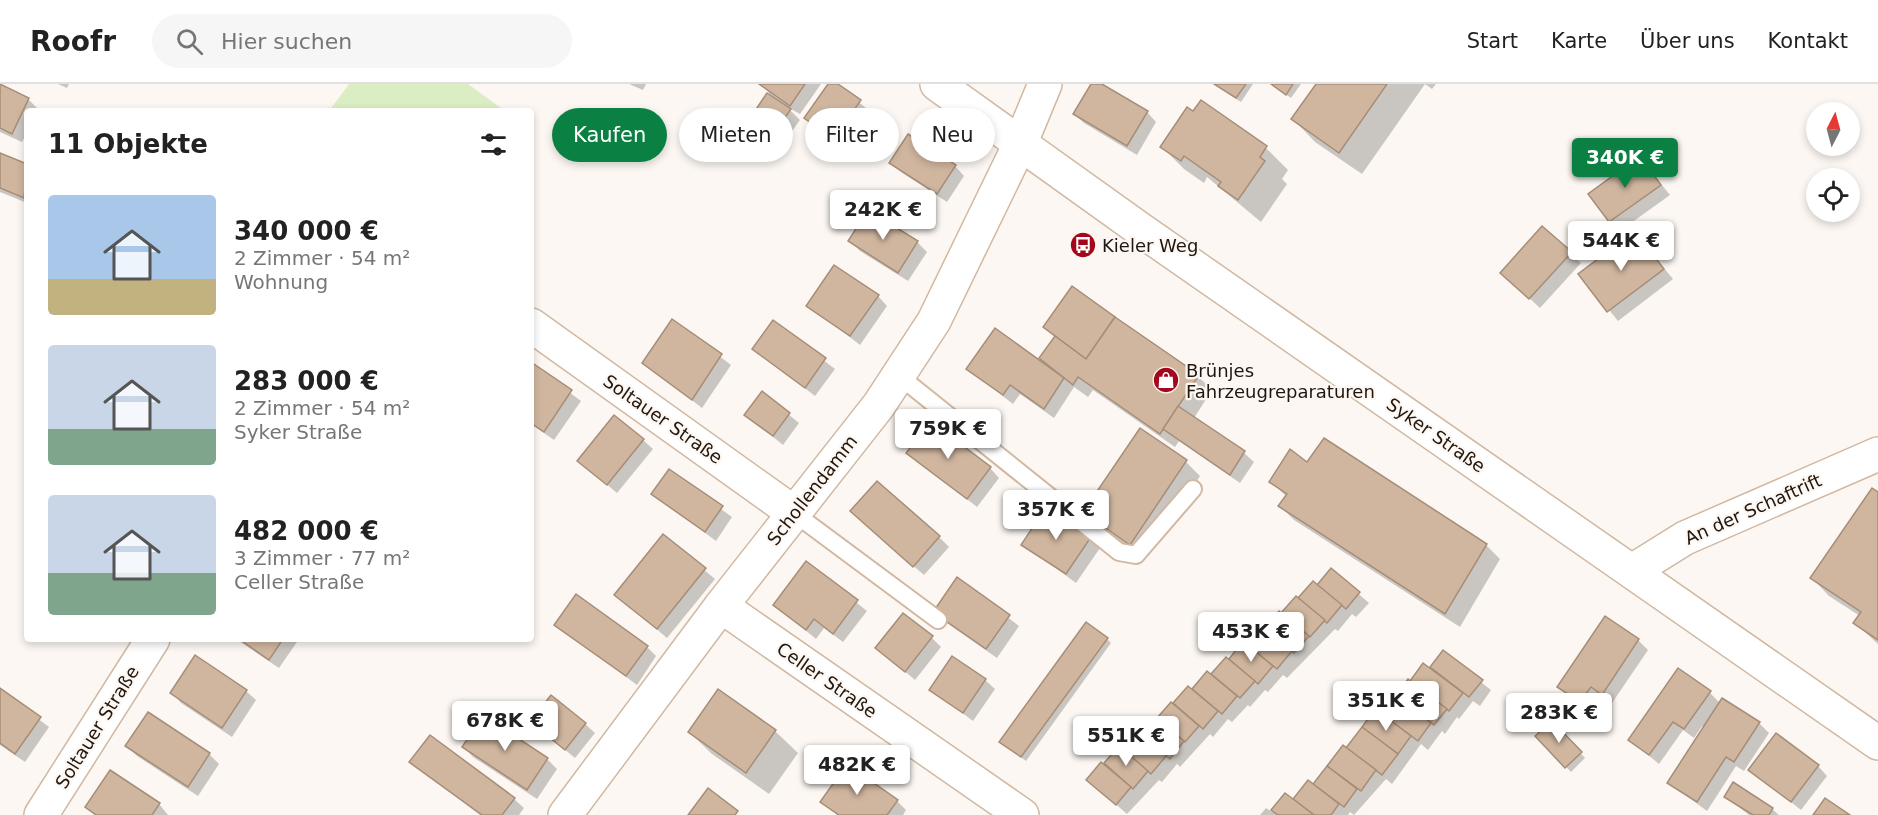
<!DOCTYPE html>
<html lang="de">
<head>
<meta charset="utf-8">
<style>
	:root { --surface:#fff; --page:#f6f6f6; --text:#222; --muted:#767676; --line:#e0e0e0; --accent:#0b8043 }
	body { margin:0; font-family:"DejaVu Sans",sans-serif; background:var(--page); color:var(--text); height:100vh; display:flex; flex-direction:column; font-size:22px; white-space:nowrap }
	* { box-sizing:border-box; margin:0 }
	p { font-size:20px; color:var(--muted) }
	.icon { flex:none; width:33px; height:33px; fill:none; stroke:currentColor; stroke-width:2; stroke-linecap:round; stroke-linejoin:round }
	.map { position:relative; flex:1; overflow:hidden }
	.panel { position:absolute; left:24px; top:24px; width:510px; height:534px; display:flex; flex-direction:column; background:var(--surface); border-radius:6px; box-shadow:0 3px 9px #0003 }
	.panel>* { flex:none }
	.banner { position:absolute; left:552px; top:24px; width:570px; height:54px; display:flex; gap:12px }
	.needle { width:39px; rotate:6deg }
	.controls { position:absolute; left:1806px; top:18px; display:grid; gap:12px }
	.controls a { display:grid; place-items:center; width:54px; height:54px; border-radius:50%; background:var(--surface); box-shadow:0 3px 9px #0003; font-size:30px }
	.price { position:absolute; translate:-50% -51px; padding:0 14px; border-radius:6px; background:#fff; color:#222; font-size:20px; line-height:39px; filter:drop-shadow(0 2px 3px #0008) }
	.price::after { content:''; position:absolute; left:50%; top:36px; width:18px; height:14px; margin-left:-9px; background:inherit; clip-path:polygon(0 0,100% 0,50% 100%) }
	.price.on { background:var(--accent); color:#fff }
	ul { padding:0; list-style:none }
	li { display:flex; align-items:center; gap:18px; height:150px; padding:0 24px }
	li span { display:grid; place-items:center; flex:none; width:168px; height:120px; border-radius:6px; color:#555 }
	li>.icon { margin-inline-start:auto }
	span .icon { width:72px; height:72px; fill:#fffc; stroke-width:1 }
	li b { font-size:26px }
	h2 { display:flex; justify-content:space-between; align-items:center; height:72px; padding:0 24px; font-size:26px }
	.tag { padding:0 21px; border-radius:27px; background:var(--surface); box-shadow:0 3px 9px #0003; font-size:21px; line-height:54px }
	.tag.on { background:var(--accent); color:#fff }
	header { display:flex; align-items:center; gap:36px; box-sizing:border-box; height:84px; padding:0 30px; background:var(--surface); border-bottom:2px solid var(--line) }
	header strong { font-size:28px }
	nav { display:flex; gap:33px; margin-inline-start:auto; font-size:21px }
	.search { width:420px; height:54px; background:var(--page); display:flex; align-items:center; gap:15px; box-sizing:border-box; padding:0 21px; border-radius:33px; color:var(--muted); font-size:22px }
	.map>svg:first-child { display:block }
	.green { fill:#dbeec3 }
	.shadow { fill:#0003 }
	.building { fill:#d0b69f; stroke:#a68d77; stroke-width:1.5 }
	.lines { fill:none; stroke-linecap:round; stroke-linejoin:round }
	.lane-casing { stroke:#d2b8a1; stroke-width:20 }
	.street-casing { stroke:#d2b8a1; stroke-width:36 }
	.secondary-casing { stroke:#d2b8a1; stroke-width:36 }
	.lane { stroke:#fff; stroke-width:16 }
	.street { stroke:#fff; stroke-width:33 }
	.secondary { stroke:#fff; stroke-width:33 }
	.labels { text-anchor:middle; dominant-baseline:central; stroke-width:4.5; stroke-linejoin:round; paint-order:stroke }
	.poi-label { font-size:18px; fill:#20160e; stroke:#fcf7f2; text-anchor:start }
	.street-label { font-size:18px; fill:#20160e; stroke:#fcf7f2 }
</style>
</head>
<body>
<header>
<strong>Roofr</strong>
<div class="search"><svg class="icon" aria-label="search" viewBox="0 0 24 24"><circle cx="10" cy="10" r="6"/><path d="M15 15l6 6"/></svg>Hier suchen</div>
<nav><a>Start</a><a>Karte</a><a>Über uns</a><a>Kontakt</a></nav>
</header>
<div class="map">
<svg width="1878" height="731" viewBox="0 0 1878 731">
	<rect width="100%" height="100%" fill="#fcf7f2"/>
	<polygon class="green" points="349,0 468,0 505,27 329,27"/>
	<g class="shadow">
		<polygon points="58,0 69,0 67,4"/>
		<polygon points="629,0 646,0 643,6"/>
		<polygon points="761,0 821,0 800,30 787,23 800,36 771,77 740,52 769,9"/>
		<polygon points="830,0 835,0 870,27 844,64 806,34"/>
		<polygon points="1092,0 1099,0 1147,28 1156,38 1137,71 1084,39 1074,30"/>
		<polygon points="1213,0 1253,0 1241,18"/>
		<polygon points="1271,0 1301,0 1291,14"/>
		<polygon points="1318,0 1436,0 1432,5 1425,0 1362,90 1315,58 1293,35"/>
		<polygon points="0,2 29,16 38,25 27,27 27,49 22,58 0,48"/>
		<polygon points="1162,63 1266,64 1288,86 1282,95 1287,100 1261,138 1207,93 1204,99 1184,85"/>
		<polygon points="0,70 27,82 27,119 0,108"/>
		<polygon points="1640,74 1670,111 1620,147 1591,110"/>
		<polygon points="891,78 955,82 964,92 947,118 901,88"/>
		<polygon points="869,128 917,158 927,168 908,197 860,167 850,157"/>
		<polygon points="1542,144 1581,179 1540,224 1512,198"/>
		<polygon points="1635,149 1673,195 1618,237 1581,191"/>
		<polygon points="878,212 887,222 860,261 808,221"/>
		<polygon points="673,237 731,281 702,324 644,279"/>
		<polygon points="773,238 835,285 815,312 754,265"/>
		<polygon points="1045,243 1198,292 1212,306 1194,334 1244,369 1254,378 1240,399 1179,357 1175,363 1093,306 1088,313 1074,303 1054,334 1020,310 1013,320 968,285 1048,284 1041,274 1056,254"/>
		<polygon points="531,280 581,317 554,356 531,340"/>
		<polygon points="762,309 799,339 783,361 746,331"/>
		<polygon points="1141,346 1186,378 1200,392 1145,474 1099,442 1085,428"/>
		<polygon points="643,356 653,365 617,409 579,377"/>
		<polygon points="908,369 990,384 999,394 977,423"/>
		<polygon points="1307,380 1486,461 1500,475 1460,543 1294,436 1280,422 1287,413 1271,398"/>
		<polygon points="669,387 732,433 716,457 653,410"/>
		<polygon points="1878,410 1878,560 1855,539 1860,532 1829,512 1812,494"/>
		<polygon points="861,437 939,453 949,463 924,491"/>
		<polygon points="663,452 715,495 667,554 616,511"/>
		<polygon points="1090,454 1100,464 1076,499 1023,460"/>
		<polygon points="807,479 867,527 843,558 824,544 816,555 775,521"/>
		<polygon points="1331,486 1369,519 1356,533 1352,530 1338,547 1335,545 1287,594 1283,591 1268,608 1265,606 1250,623 1248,621 1232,638 1228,635 1213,653 1210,650 1180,683 1177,680 1162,698 1159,696 1127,730 1088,696 1119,664 1121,666 1140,652 1188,604 1192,607 1207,589 1211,592 1244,559 1247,563 1296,514 1299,516 1317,503"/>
		<polygon points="958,495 1019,542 997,574 944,537"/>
		<polygon points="556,541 647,563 656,572 637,601"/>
		<polygon points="932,554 941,563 915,596 877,564"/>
		<polygon points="236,555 299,555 279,584"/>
		<polygon points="1107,555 1111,559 1026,677 1006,662"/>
		<polygon points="1638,556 1648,566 1612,619 1601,611 1590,626 1559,603"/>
		<polygon points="1443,568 1491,606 1480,622 1473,617 1459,635 1457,633 1445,650 1442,647 1428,666 1421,660 1392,700 1386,695 1354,731 1350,728 1348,731 1260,731 1266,724 1272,728 1285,711 1293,718 1314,702 1375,627 1380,630 1424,581 1430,585"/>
		<polygon points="985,596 995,605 973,637 931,606"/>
		<polygon points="0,606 49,643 25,678 0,661"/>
		<polygon points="246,607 256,616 232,653 181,619 172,609"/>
		<polygon points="1710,609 1720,619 1759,639 1769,649 1744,687 1736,682 1707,727 1669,699 1704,644 1702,642 1694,654 1683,646 1659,680 1630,656"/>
		<polygon points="148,630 209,670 219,680 198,712 137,672 127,662"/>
		<polygon points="1552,639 1585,674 1571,688 1537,652"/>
		<polygon points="585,640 595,649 575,674 542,647"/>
		<polygon points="775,647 798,669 769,710 712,670 689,648"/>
		<polygon points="464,663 547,675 557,685 537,715 473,673"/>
		<polygon points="411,678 514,715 524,724 519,731 480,731"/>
		<polygon points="1818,682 1827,692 1801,726 1750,686"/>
		<polygon points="1726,713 1772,725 1779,731 1749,731"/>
		<polygon points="897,717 906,726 903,731 837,731 822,718"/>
		<polygon points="159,720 168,731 95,731 87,723"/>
	</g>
	<g class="building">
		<polygon points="0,0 29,14 12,50 0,44"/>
		<polygon points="759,0 805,0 790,22"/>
		<polygon points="828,0 838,0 861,16 834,55 804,34"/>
		<polygon points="1091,0 1102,0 1148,27 1127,62 1073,30"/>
		<polygon points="1214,0 1246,0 1236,14"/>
		<polygon points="1271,0 1293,0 1286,11"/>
		<polygon points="1316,0 1387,0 1339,69 1291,35"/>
		<polygon points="767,9 791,25 761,68 738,52"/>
		<polygon points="1201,16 1267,62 1260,73 1265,77 1238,116 1218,102 1221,98 1184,72 1181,77 1160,63 1187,23 1193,27"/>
		<polygon points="908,50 956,81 937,110 889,79"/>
		<polygon points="0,69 27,80 24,114 0,104"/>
		<polygon points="1640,72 1661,101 1609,138 1588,110"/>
		<polygon points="868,126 918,157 898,189 848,157"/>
		<polygon points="1542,142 1572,168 1529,215 1500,189"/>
		<polygon points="1635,147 1664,185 1607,228 1578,190"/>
		<polygon points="834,181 879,211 850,252 806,222"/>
		<polygon points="1072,202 1115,233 1086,275 1043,243"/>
		<polygon points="1115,233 1199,291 1160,350 1078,293 1073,301 1039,274 1055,252 1086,275"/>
		<polygon points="672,235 722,270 692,316 642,279"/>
		<polygon points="773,236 826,274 805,304 752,265"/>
		<polygon points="995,244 1064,294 1044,325 1010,301 1003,311 966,285"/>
		<polygon points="531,278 572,306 544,348 531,339"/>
		<polygon points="762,307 790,329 773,352 744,331"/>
		<polygon points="1178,322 1245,367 1230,391 1163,345"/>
		<polygon points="614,331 644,355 607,401 577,377"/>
		<polygon points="930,337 991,383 967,415 906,369"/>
		<polygon points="1140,344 1187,376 1130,461 1083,428"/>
		<polygon points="1324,354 1487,460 1445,530 1278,422 1287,410 1269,398 1290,365 1307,378"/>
		<polygon points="669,385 723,422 705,448 651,410"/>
		<polygon points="877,397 940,452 913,483 850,427"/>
		<polygon points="1872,404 1878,408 1878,556 1853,539 1861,528 1810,494"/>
		<polygon points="1046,423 1091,453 1066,490 1021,461"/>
		<polygon points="663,450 706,484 657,545 614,511"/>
		<polygon points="806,477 858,516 833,550 814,535 806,546 773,521"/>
		<polygon points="1331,484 1360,508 1346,525 1317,501"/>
		<polygon points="957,493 1010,531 986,565 933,528"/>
		<polygon points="1313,497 1342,521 1327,539 1298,514"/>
		<polygon points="576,510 648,562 626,592 554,541"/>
		<polygon points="1296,512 1325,536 1310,553 1281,529"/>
		<polygon points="1279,527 1309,552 1294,569 1264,544"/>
		<polygon points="903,529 933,552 905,588 875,564"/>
		<polygon points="1605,532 1639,555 1602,611 1591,603 1580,618 1557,603"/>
		<polygon points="1086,538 1108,554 1021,673 999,658"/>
		<polygon points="1262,543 1292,567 1277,585 1247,561"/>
		<polygon points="239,555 283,555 269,576"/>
		<polygon points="1243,557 1273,582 1258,600 1229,575"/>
		<polygon points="1443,566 1483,596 1469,613 1430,583"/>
		<polygon points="195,571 247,606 222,644 170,609"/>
		<polygon points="952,572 986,595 963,629 929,606"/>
		<polygon points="1226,573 1255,597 1240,614 1211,590"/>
		<polygon points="1423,579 1463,609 1449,627 1410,597"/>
		<polygon points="1678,584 1711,607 1684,645 1673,638 1649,671 1628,656"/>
		<polygon points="1207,587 1237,612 1222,630 1192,605"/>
		<polygon points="1408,595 1447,625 1434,641 1395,612"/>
		<polygon points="1188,602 1218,627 1203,645 1173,619"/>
		<polygon points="0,604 41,633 15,670 0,659"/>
		<polygon points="718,605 776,646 746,689 688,648"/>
		<polygon points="1393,610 1431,639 1418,657 1379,628"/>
		<polygon points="551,611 586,639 565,666 530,638"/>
		<polygon points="1722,614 1760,638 1734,678 1726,673 1697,718 1667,699"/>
		<polygon points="1171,618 1199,642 1185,658 1157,634"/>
		<polygon points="1375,625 1411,652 1398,670 1362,643"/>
		<polygon points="148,628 210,669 188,703 125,662"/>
		<polygon points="483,631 548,674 527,706 462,663"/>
		<polygon points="1155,633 1184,657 1170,675 1140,650"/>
		<polygon points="1552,637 1582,668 1565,684 1535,652"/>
		<polygon points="1362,643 1398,670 1382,691 1346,664"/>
		<polygon points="1136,647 1166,672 1151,690 1121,664"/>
		<polygon points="1776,649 1819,681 1791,718 1748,686"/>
		<polygon points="430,651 515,714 502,731 482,731 409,678"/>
		<polygon points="1343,661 1376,686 1361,707 1327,682"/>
		<polygon points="1119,662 1148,687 1133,705 1104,679"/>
		<polygon points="1101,678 1131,703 1116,721 1086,696"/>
		<polygon points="847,680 898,716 887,731 839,731 820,718"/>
		<polygon points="1327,682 1357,705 1344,723 1313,700"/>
		<polygon points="110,686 160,719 152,731 96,731 85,723"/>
		<polygon points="1308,696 1339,720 1331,731 1314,731 1293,715"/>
		<polygon points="1733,698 1773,724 1769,731 1753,731 1724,713"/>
		<polygon points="708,704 738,727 735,731 688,731"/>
		<polygon points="1285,709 1293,715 1314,731 1278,731 1271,726"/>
		<polygon points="1825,714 1850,731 1813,731"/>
	</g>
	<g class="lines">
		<g class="lane-casing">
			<g id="lane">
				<polyline points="898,291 1119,468 1136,471 1193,405"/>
				<polyline points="794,429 938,536"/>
			</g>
		</g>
		<g class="street-casing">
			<g id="street">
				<polyline points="531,241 794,429"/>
				<polyline points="1632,487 1685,454 1878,370"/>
				<polyline points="721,522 1022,731"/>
				<polyline points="41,731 153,555"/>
				<polyline points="565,731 721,522 879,321 934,237 1021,58 1045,0"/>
			</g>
		</g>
		<g class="secondary-casing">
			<polyline id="secondary" points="937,0 1141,146 1878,659"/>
		</g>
		<use href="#lane" class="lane"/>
		<use href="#street" class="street"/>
		<use href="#secondary" class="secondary"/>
	</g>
	<defs>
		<g id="bus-disc" transform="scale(1.35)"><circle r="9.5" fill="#a3071c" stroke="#fcf7f2"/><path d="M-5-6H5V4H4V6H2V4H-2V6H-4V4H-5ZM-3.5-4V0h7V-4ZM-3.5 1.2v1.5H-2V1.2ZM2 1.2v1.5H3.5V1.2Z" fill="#fff"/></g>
		<g id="shop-disc" transform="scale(1.35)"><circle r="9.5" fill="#a3071c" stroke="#fcf7f2"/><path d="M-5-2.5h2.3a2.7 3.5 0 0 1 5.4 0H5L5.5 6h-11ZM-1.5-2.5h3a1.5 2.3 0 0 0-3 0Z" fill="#fff"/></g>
	</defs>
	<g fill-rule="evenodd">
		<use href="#bus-disc" x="1083" y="161"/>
		<use href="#shop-disc" x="1166" y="296"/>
	</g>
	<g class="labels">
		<g class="poi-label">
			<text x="1102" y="161">Kieler Weg</text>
			<text x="1186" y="286">Brünjes<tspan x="1186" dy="21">Fahrzeugreparaturen</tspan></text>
		</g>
		<g class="street-label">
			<text transform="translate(663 335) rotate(35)">Soltauer Straße</text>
			<text transform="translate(1436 351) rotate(35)">Syker Straße</text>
			<text transform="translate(812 406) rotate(-52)">Schollendamm</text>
			<text transform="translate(1753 425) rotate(-24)">An der Schaftrift</text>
			<text transform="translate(827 596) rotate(35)">Celler Straße</text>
			<text transform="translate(97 643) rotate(-58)">Soltauer Straße</text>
		</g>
	</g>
</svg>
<div class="controls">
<a><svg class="needle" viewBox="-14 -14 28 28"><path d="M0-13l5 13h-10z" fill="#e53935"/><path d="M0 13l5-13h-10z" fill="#767676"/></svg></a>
<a><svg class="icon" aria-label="locate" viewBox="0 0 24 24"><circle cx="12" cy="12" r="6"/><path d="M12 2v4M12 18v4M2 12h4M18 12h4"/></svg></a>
</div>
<b class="price on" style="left:1625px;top:105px">340K €</b>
<b class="price" style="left:883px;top:157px">242K €</b>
<b class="price" style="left:1621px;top:188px">544K €</b>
<b class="price" style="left:948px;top:376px">759K €</b>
<b class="price" style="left:1056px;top:457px">357K €</b>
<b class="price" style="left:1251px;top:579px">453K €</b>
<b class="price" style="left:1386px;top:648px">351K €</b>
<b class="price" style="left:1559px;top:660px">283K €</b>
<b class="price" style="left:505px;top:668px">678K €</b>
<b class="price" style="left:1126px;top:683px">551K €</b>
<b class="price" style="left:857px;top:712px">482K €</b>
<div class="banner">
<a class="tag on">Kaufen</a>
<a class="tag">Mieten</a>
<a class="tag">Filter</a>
<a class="tag">Neu</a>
</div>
<section class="panel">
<h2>11 Objekte<svg class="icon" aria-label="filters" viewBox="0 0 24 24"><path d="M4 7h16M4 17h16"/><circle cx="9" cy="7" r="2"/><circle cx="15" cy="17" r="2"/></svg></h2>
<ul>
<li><span style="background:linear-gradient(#a9c7e8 70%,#c2b280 0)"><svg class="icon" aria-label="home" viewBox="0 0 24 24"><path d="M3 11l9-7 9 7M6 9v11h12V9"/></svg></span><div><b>340 000 €</b><p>2 Zimmer · 54 m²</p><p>Wohnung</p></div></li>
<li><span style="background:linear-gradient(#c9d6e8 70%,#7fa58c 0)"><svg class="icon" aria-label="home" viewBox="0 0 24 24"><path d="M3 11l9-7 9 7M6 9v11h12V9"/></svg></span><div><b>283 000 €</b><p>2 Zimmer · 54 m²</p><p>Syker Straße</p></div></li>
<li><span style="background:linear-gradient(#c9d6e8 65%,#7fa58c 0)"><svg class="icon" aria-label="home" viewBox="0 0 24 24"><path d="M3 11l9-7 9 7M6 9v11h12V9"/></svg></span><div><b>482 000 €</b><p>3 Zimmer · 77 m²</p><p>Celler Straße</p></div></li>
</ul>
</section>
</div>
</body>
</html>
